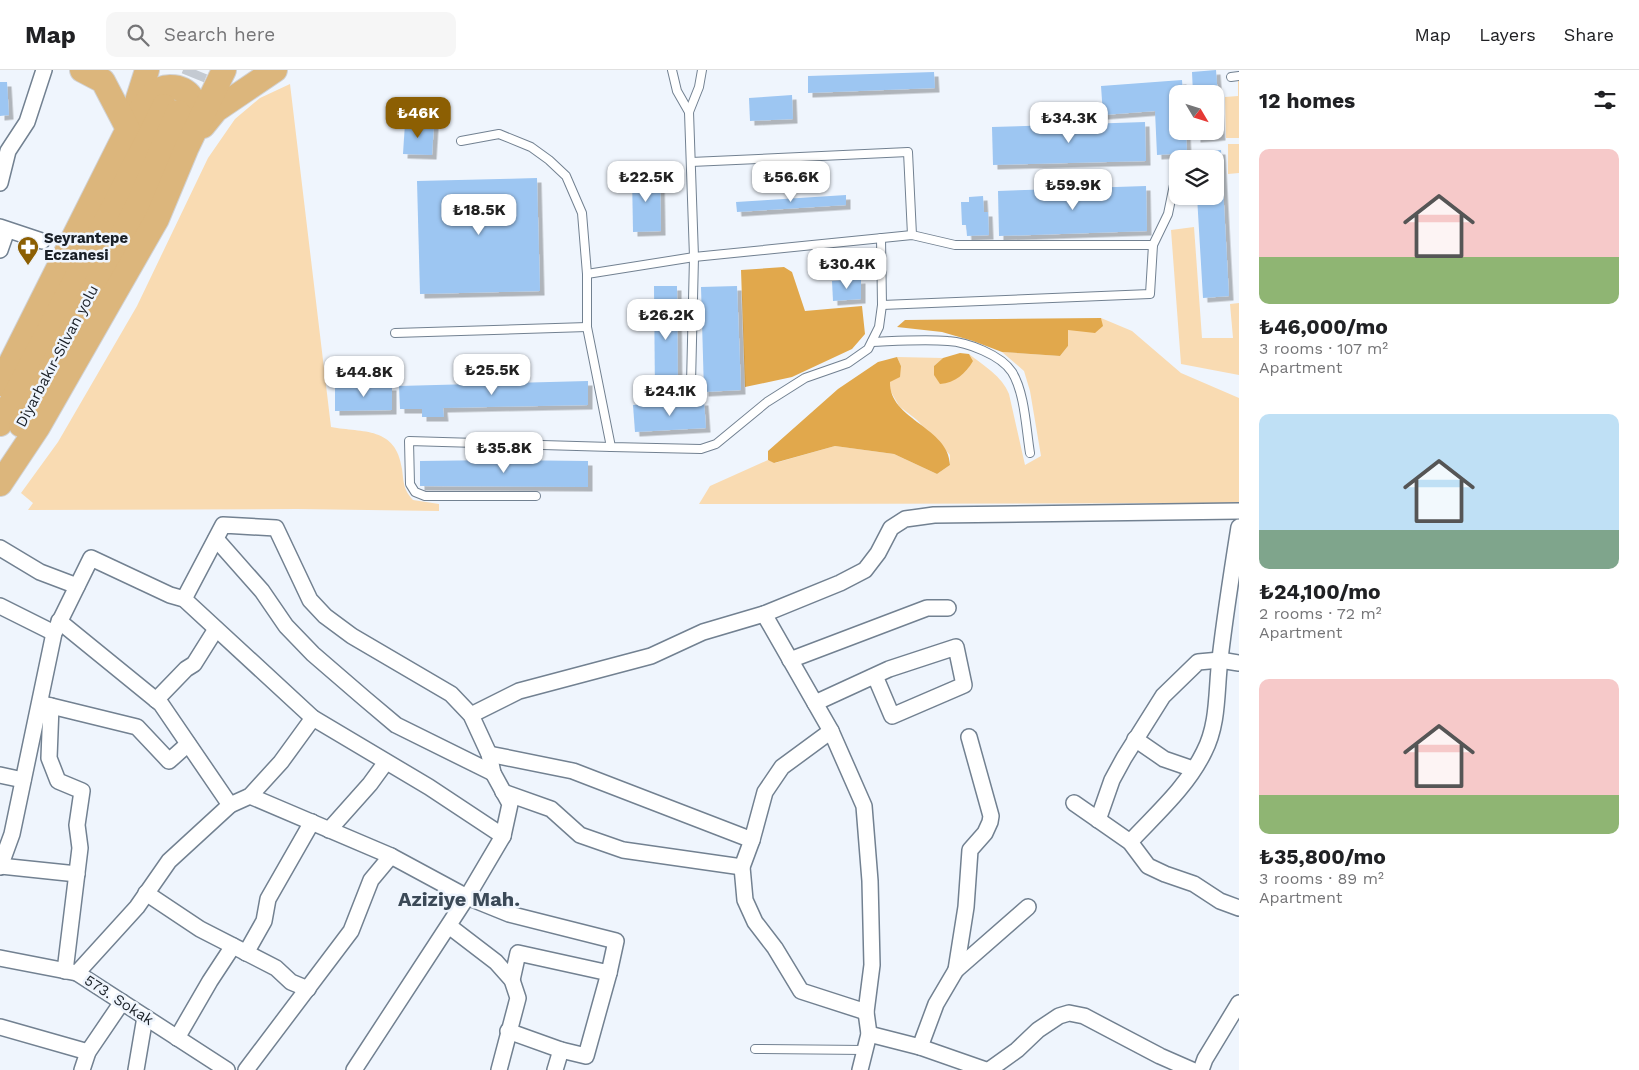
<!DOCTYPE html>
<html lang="en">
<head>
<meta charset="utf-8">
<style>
	:root { --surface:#fff; --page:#f6f6f6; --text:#202124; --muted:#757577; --line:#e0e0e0; --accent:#8c5f03 }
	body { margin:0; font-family:"Work Sans",sans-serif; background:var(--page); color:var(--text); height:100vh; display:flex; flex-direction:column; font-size:19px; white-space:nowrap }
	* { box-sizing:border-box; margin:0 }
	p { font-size:16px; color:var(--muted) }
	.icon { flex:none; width:28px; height:28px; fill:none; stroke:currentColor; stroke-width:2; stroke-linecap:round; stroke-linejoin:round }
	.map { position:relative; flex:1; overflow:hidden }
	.sheet { display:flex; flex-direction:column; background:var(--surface); width:400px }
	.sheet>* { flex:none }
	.needle { width:32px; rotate:128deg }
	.tools { position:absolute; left:1169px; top:15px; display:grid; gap:10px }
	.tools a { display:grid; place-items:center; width:55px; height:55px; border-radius:10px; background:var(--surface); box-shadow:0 1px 4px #0004; font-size:25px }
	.price { position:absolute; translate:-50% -42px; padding:0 11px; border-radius:10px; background:#fff; color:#222; font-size:16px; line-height:32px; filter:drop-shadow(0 1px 2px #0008) }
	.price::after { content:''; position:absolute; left:50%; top:30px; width:15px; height:11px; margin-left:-8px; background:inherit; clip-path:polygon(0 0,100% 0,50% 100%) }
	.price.selected { background:var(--accent); color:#fff }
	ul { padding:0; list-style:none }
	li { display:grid; align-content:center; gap:10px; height:265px; padding:0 20px }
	li span { display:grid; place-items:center; height:155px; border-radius:10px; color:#555 }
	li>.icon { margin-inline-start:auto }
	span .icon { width:90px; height:90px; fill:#fffc; stroke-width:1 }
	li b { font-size:21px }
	h2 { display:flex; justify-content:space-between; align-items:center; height:60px; padding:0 20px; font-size:21px }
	header { display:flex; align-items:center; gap:30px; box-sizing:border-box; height:70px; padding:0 25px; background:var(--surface); border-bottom:1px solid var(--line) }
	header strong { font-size:24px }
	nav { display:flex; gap:28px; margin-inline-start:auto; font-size:18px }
	.search { width:350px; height:45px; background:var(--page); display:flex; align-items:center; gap:12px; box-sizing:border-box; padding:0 18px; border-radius:10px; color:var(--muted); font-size:19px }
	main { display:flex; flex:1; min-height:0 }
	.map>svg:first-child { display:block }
	.green { fill:#f9dbb2 }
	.forest { fill:#e1a84c }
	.building { fill:#9dc6f2; filter:url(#shadow) }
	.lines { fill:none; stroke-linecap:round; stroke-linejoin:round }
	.trunk-tunnel { stroke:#c4cad2; stroke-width:24; stroke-dasharray:24 12; stroke-linecap:butt }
	.service-casing { stroke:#728191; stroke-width:10 }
	.minor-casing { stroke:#728191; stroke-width:18 }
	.trunk-casing { stroke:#d1d2d4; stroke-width:26 }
	.service { stroke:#fff; stroke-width:8 }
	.minor { stroke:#fff; stroke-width:15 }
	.trunk { stroke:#dcb67c; stroke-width:24 }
	.labels { text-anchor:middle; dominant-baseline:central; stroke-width:5; stroke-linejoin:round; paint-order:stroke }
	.poi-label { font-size:15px; font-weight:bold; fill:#191f26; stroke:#eff5fd; text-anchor:start }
	.street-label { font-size:15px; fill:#191f26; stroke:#eff5fd }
	.district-label { font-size:20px; font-weight:bold; fill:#3b4957; stroke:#eff5fd }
</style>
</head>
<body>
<header>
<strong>Map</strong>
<div class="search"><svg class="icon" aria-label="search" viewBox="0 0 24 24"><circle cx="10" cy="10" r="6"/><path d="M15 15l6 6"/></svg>Search here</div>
<nav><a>Map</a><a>Layers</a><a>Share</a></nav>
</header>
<main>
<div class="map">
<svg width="1239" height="1000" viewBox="0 0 1239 1000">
	<defs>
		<filter id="shadow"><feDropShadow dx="4.5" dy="4.5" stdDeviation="0" flood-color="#0004"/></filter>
	</defs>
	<rect width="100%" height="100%" fill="#eff5fd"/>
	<g class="green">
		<polygon points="1238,9 1239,9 1239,68 1226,68 1225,27 1238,26"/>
		<path d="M290,14L331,357C363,363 396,356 402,399C404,413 403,419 413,430L439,434V441L297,439L28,440L33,433L21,423L58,372L137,236L208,88L235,49L260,28Z"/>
		<polygon points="1228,74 1239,74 1239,103 1228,104"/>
		<polygon points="1194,157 1202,268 1233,268 1230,234 1239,233 1239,305 1181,294 1171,160"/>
		<path d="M1101,248L1132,261L1181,303L1239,328V433L699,434L710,416L768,390L775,393L835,376L894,384L937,404L950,395V385L917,350L899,336L890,320V312L901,296L897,287L943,288L934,296L973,291L969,284C984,296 1002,306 1009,324L1025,395L1041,386L1030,321L1024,301L1002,282L1060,286L1068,276V260L1102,256Z"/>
	</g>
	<g class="forest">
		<polygon points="784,197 792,202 805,241 862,236 865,264 852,279 792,307 745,317 741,200"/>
		<polygon points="1101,248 1103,256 1095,263 1068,260 1068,276 1060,286 1002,282 973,271 942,262 897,257 905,250"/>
		<path d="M960,283L969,284L973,291C966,303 955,313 940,314L934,305V296L943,288Z"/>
		<path d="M897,287L901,296L900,307L890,312C889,350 949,357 950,395L937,404L894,384L835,376L774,393L768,390V381L838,319L878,292Z"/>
	</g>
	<g class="building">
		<polygon points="1216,0 1221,66 1196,68 1196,61 1215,61 1215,24 1193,24 1192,2"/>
		<polygon points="934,2 935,18 808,23 808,6"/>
		<polygon points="1182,10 1183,24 1178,24 1178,61 1186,61 1187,83 1157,85 1155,41 1103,45 1101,16"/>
		<polygon points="0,12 7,12 9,45 0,46"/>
		<polygon points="792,25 793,49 750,51 749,28"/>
		<polygon points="1145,52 1146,91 993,95 992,57"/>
		<polygon points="405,53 434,54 432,85 403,84"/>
		<polygon points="1221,80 1229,226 1203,228 1197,126 1215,126 1215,89 1195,89 1195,82"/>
		<polygon points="660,104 661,161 633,162 632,105"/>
		<polygon points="537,108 540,221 420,224 417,111"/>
		<polygon points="1146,116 1147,161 999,166 998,121"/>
		<polygon points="846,125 846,135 737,142 736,132"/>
		<polygon points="983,126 984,142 988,142 989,165 967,166 966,155 962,155 961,132 969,132 969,127"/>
		<polygon points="861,209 861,229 833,231 832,211"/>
		<polygon points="654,216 677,216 678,326 655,326"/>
		<polygon points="737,216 741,320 704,322 701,217"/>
		<polygon points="588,311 588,335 443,338 444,347 422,347 422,339 400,339 399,316"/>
		<polygon points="392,316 392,340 335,341 335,317"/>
		<polygon points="704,331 706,358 635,362 633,335"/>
		<polygon points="495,390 588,391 588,417 420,416 420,391"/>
	</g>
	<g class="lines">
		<polyline class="trunk-tunnel" points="179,41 196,0"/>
		<g class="service-casing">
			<g id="service">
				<polyline points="672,0 677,21 689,42"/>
				<polyline points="1231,7 1239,6"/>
				<polyline points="461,71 499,64 531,77 549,90 566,106 582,143 587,204 587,257 611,377 701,379 716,374 767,332 805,308 848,293 868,279 879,257 882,235 881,168"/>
				<polyline points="691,92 908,82 912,165"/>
				<polyline points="587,204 694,187 912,165 955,175 1153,175"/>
				<polyline points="882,235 1150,224 1153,175 1168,144 1176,105"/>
				<polyline points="395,263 587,257"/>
				<path d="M872,272C897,271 923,269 948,271C967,272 1001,285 1012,302C1025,323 1026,359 1030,383"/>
				<polyline points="691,313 694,187 689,42 699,17 702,0"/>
				<polyline points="536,426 425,426 415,422 410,414 409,371 611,377"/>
				<polyline points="755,979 865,980"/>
			</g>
		</g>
		<g class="minor-casing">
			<g id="minor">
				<polyline points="0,113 8,81 27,52 44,0"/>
				<polyline points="0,157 42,171"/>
				<polyline points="0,180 7,160"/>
				<polyline points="216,469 262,521 286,556 313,584 364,628 396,655 493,703"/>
				<polyline points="0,478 40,502 77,516"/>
				<polyline points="184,529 223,455 276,458 310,530 325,546 352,566 451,624 471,645 489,684 493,703 510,734 503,766 467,827 354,1000"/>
				<polyline points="0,536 54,563"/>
				<polyline points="764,544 831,661 864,736 870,811 872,895 866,942 869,964 860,1000"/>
				<polyline points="59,551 161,634 230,735"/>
				<polyline points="790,590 927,538 948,538"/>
				<polyline points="156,630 186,599 194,594 216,559"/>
				<polyline points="815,633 889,599 956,577 964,615 892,646 875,606"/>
				<polyline points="43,634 137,657 169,691 188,674"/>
				<polyline points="51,636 49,688 58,711 82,721 77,755 80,778 65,901"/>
				<polyline points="471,645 519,621 651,586 703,562 764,544 840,513 865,500 878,483 891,458 905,449 934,445 1239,441"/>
				<polyline points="831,661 782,697 765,722 752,770 742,797 745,830 755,852 775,878 801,921 866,942"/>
				<polyline points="1135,669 1164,689 1193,699"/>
				<polyline points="489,684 573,701 752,770"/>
				<polyline points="0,705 23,710"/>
				<polyline points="503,722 551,739 580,765 623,780 742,797"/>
				<polyline points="250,726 391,786 467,827 509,844 616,871 609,903 518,883 512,910"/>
				<polyline points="1074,733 1130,772 1148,796 1165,804 1194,814 1220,831 1239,838"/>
				<polyline points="1098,750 1112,710 1124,688 1163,626 1198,592 1220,590 1239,593"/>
				<polyline points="329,760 370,714 386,692"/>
				<path d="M1130,772C1156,744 1187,717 1204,682C1219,653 1216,620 1220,589C1225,545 1232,501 1239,457"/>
				<polyline points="0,796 77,804"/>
				<polyline points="0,797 12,764 54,563 91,488 170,525 184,529 313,648 429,717 503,766"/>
				<polyline points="146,823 200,859 276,898 291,912 308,919"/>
				<polyline points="449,856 496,892 512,910 518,928 499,1000"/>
				<polyline points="246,883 264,851 268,829 312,752"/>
				<polyline points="0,888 77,903 227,1000"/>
				<polyline points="956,900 966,837 970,780 985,763 990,752 991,746 969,667"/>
				<polyline points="77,903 137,837 169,791 230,735 250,726 281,692 313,648"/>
				<polyline points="0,957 88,982"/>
				<polyline points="508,961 561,980 586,986 609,903"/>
				<polyline points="869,964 920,977 936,934 956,900 1028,837"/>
				<polyline points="177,968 210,911 233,876"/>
				<polyline points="920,977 986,1000"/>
				<polyline points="82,1000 88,982 122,932"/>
				<polyline points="136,1000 145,947"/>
				<polyline points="246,1000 351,861 371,810 391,786"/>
				<polyline points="555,1000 561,980"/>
				<polyline points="989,1000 1017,980 1038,960 1059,946 1069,943 1084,946 1160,986 1192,1000"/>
				<polyline points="1201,1000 1205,989 1239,933"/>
			</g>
		</g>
		<g class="trunk-casing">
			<g id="trunk">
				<polyline points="134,41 147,0"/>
				<polyline points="203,56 216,40 275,0"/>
				<path d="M128,59C136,48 143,34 153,24C164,13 185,15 193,30C197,39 193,51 191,60"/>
				<polyline points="0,314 128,59 103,11 82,0"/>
				<polyline points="0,354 117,130 164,36"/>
				<polyline points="21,355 136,139 178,42"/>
				<polyline points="0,414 38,357 157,149 187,77 224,0"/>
			</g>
		</g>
		<use href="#service" class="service"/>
		<use href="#minor" class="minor"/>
		<use href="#trunk" class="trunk"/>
	</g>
	<defs>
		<g id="pharmacy-pin" transform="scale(1.125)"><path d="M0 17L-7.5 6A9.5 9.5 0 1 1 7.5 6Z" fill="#8c5f03" stroke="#eff5fd"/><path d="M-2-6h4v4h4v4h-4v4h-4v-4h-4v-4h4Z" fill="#fff"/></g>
	</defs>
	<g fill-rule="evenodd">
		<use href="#pharmacy-pin" x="28" y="177"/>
	</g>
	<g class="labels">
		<g class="poi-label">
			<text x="44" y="168">Seyrantepe<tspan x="44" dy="17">Eczanesi</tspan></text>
		</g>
		<g class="street-label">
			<text transform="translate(57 286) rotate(-62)">Diyarbakır-Silvan yolu</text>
			<text transform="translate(119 930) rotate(33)">573. Sokak</text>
		</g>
		<g class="district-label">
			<text x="459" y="829">Aziziye Mah.</text>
		</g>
	</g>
</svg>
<div class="tools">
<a><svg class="needle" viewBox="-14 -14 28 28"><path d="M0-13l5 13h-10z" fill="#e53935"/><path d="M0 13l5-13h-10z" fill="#757577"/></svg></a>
<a><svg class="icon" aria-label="layers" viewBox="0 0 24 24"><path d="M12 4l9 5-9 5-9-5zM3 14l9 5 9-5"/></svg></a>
</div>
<b class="price selected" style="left:418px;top:69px">₺46K</b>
<b class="price" style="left:1069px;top:74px">₺34.3K</b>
<b class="price" style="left:646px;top:133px">₺22.5K</b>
<b class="price" style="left:791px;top:133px">₺56.6K</b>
<b class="price" style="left:1073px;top:141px">₺59.9K</b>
<b class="price" style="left:479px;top:166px">₺18.5K</b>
<b class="price" style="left:847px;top:220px">₺30.4K</b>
<b class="price" style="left:666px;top:271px">₺26.2K</b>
<b class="price" style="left:492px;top:326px">₺25.5K</b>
<b class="price" style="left:364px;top:328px">₺44.8K</b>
<b class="price" style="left:670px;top:347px">₺24.1K</b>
<b class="price" style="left:504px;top:404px">₺35.8K</b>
</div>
<section class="sheet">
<h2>12 homes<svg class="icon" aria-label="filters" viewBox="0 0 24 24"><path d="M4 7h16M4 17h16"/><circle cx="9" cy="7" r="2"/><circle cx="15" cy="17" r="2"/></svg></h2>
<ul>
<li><span style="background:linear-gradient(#f6c9c9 70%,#8fb573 0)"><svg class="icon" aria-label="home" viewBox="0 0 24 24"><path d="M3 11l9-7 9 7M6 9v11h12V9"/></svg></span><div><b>₺46,000/mo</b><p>3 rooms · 107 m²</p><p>Apartment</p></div></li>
<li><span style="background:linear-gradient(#bfe0f5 75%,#7fa58c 0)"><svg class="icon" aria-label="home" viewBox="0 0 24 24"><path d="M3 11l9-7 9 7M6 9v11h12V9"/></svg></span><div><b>₺24,100/mo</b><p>2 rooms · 72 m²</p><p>Apartment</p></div></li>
<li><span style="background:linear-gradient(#f6c9c9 75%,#8fb573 0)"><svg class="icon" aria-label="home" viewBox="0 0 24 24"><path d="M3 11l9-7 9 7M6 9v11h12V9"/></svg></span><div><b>₺35,800/mo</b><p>3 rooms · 89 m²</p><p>Apartment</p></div></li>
</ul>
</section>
</main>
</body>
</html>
